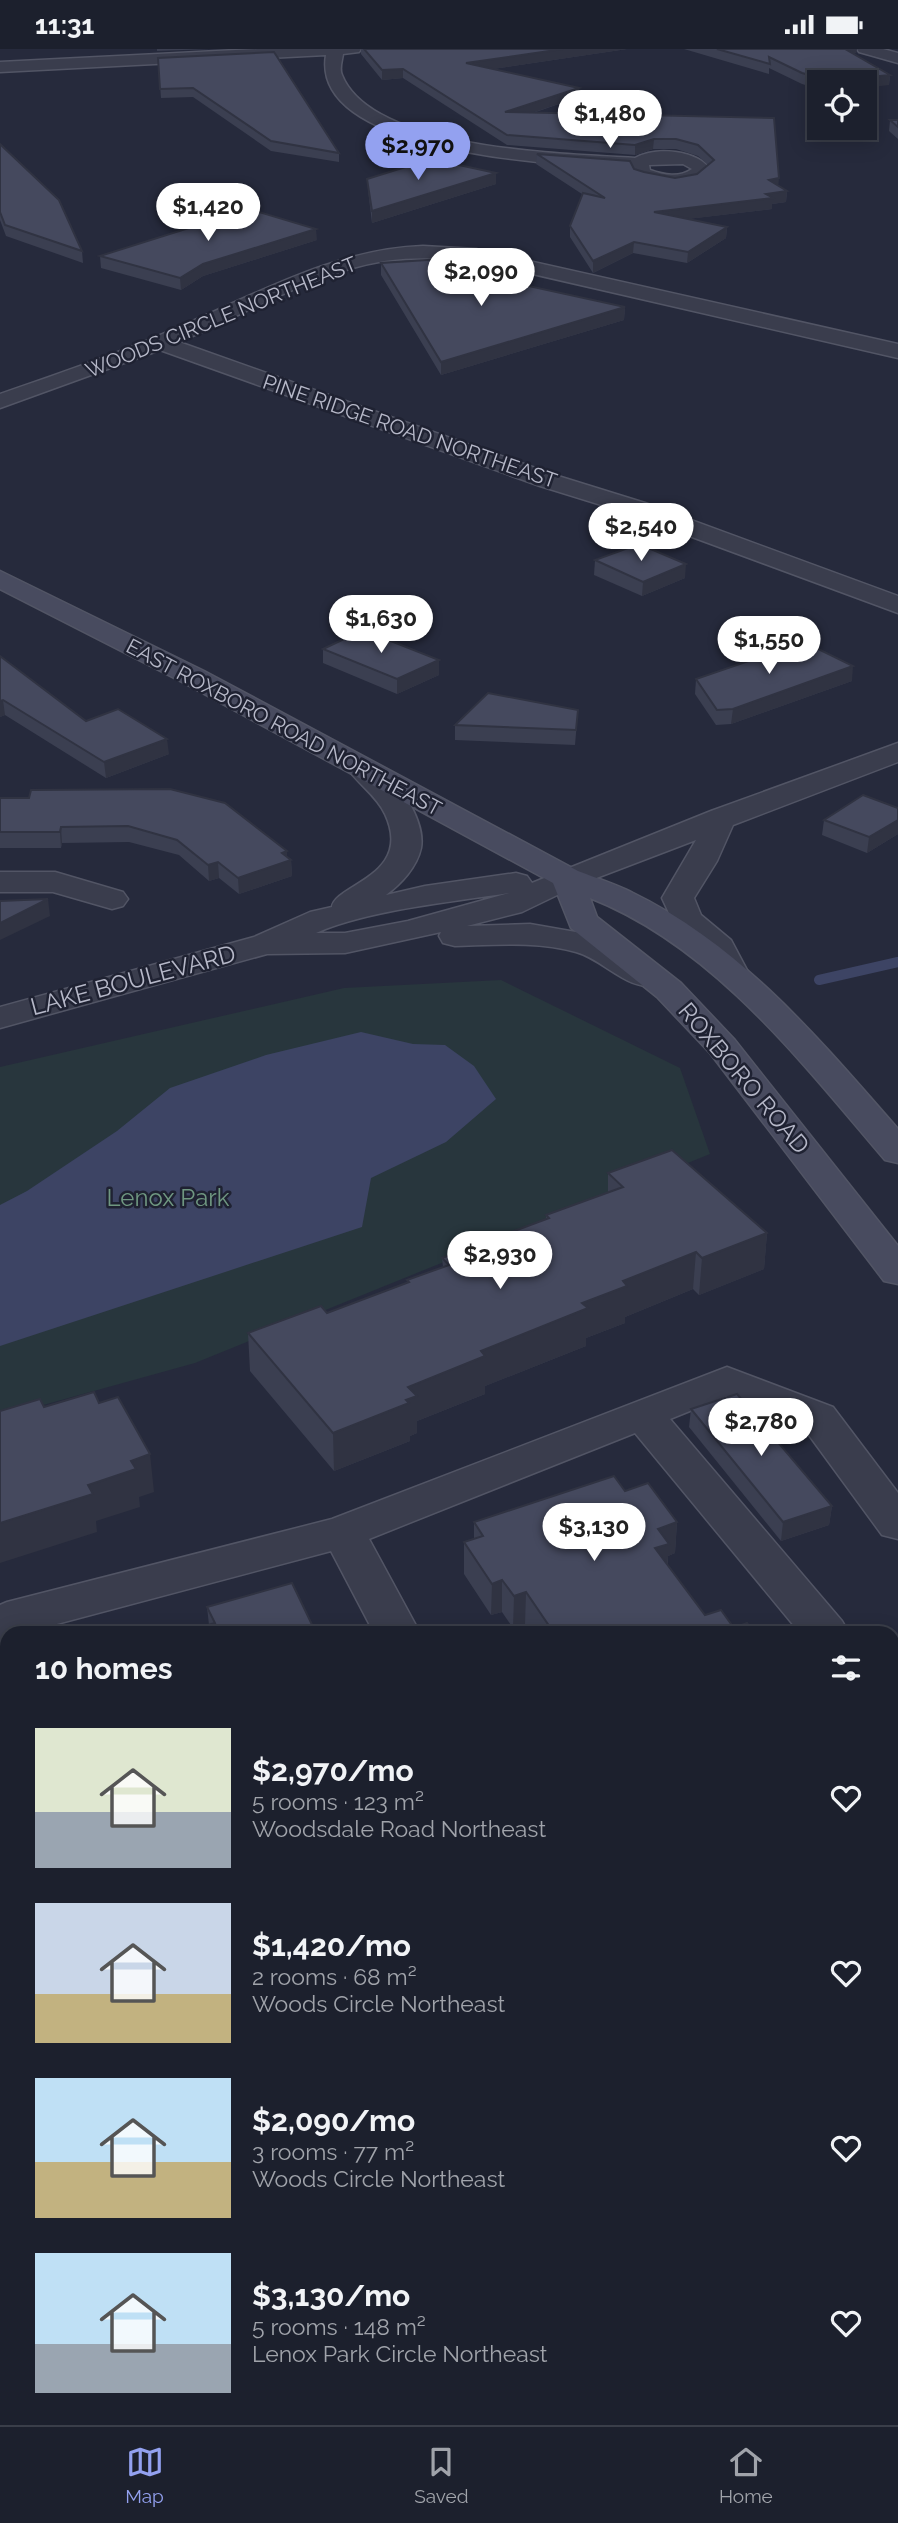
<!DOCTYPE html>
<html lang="en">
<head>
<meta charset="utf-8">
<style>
	:root { --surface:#1c202d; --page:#292d39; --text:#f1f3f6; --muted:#a0a3aa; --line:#3a3e49; --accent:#93a1f0 }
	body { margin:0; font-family:Raleway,sans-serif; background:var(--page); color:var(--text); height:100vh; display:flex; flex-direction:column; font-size:26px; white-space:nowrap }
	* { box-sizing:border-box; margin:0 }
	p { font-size:23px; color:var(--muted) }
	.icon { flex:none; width:38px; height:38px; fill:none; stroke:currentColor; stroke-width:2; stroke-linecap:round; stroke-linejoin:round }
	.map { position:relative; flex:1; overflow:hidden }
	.drawer { position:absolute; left:0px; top:1577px; width:900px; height:800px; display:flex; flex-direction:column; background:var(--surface); border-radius:21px 21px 0 0; box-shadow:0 4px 18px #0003,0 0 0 2px var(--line) }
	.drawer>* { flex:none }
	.fabs { position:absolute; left:807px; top:21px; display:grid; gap:14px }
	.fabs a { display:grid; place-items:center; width:70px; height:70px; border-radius:0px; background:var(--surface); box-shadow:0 4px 18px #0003,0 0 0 2px var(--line); font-size:35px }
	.price { position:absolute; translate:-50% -60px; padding:0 16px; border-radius:24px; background:#fff; color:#222; font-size:23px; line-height:46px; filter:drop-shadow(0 2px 4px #0008) }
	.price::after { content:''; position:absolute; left:50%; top:42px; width:21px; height:16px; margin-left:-10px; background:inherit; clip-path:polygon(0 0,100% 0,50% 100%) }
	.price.current { background:var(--accent); color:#111 }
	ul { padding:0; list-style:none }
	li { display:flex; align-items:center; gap:21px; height:175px; padding:0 35px }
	li span { display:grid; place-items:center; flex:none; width:196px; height:140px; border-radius:0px; color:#555 }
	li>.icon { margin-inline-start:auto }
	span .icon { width:84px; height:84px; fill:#fffc; stroke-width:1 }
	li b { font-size:30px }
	h2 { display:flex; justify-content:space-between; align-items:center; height:84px; padding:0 35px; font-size:30px }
	.status { display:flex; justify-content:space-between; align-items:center; height:49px; padding:0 35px; background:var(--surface); direction:ltr }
	.status svg { height:19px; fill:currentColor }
	.tab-bar { display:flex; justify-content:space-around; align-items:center; height:98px; border-top:2px solid var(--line); background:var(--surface); font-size:19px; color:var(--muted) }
	.tab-bar a { display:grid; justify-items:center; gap:4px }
	.tab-bar .current { color:var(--accent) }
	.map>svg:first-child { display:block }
	.green { fill:#28363d }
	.water { fill:#3d4464 }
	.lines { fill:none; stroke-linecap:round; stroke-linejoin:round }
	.stream { stroke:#3d4464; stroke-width:10 }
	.minor-casing { stroke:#525565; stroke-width:3 }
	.secondary-casing { stroke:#525565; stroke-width:3 }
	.minor { fill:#3a3d4d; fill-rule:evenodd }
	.secondary { fill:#484b5f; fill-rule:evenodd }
	.wall { fill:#3b3f51 }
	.shaded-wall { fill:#303342 }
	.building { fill:#45495e; stroke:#303342; stroke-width:2 }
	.labels { text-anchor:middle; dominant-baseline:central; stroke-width:5; stroke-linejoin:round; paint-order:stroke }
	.far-street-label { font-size:21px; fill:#b6b8c8; stroke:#1f2232 }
	.street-label { font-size:24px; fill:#b6b8c8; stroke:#1f2232 }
	.park-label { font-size:24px; fill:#6f9781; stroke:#1f2232 }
</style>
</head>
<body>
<div class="status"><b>11:31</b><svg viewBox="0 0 49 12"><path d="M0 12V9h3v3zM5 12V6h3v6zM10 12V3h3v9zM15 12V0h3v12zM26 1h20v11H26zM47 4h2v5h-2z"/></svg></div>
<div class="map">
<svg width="898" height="2376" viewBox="0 0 898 2376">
	<rect width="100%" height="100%" fill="#262a3c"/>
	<g class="green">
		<polygon points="501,931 680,1019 710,1105 195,1314 0,1368 0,1018 344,939"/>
		<polygon points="574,2370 784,2370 789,2376 572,2376"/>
	</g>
	<polygon class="water" points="361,983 413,995 445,996 474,1017 496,1050 446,1093 371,1129 362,1178 0,1297 0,1156 27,1142 117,1082 170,1039 266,1006"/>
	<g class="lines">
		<polyline class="stream" points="819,931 898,913"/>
		<g class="minor-casing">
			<g id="minor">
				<path d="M258,0H361L359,3L343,5C342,12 339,20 342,26C372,101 565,105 635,109C656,97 697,101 711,121C693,145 658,138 635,128L631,120C568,116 309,107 326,6L0,23V13ZM683,115L692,120C679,129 664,126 650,121L649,116Z"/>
				<polygon points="857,0 883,0 898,4 898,14 859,3"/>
				<path d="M423,197L476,200L898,295V309L476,212C446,209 415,208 384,212C315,223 244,266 179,293L558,427L645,454L898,547V564L627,464L540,437L160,301L0,359V345C61,324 122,303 181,277C259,244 336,200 423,197Z"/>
				<path d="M898,694V713L733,776L717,812L694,849L701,866L731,891L748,923L743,930L731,933L719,930L705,903L675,877L662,849L696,791L578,836L522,863L467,877L530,875L587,885L599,888L660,922L665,929L660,936C628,944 605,911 576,903C536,892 495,896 455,897L443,894L439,887L441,883L345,904L267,905L0,979V958L254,888L310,863L332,858C335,835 414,827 385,765C376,746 359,736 347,719L352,713C359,711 366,709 373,713C396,727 426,771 421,799C417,818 401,835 386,846L425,837L516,824L527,827L532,834L711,762ZM509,844L408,872L345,884H316C368,861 452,853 509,844Z"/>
				<polygon points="0,823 55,823 123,843 128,850 123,857 112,860 53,843 0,843"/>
				<polygon points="727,1318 833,1358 898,1444 898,1490 882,1486 803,1378 727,1347 670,1370 842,1572 849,1584 800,1584 635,1384 369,1490 420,1584 374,1584 331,1502 23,1584 7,1584 7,1590 0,1592 0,1556 7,1553 332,1470"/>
				<polygon points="898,1615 898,1651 892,1652 892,1617"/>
				<polygon points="892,1837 898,1839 898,1888 892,1886"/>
				<polygon points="7,1904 7,1948 0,1950 0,1906"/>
				<polygon points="7,2196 7,2252 0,2255 0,2199"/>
			</g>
		</g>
		<g class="secondary-casing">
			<path id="secondary" d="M0,522L204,622L578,822C596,829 616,835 633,844C742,897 820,991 898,1080V1114L885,1111C802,1014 713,897 590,849L597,868L681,934L734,990L898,1197V1235L884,1232L710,1004L657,948L571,879L553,834L184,634L0,540Z"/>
		</g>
		<use href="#minor" class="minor"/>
		<use href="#secondary" class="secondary"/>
	</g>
	<g class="wall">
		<polygon points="157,0 210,0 157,2"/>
		<polygon points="361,0 627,0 493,20 579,39 579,48 533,64 774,69 778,137 787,142 786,153 772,155 772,160 687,170 727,178 726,189 687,214 633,204 593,224 570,188 570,177 582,145 536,115 537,105 634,120 644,123 675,129 697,125 708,116 698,107 676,100 653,100 635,106 507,96 403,29 382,31 361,5"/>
		<polygon points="684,0 857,0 856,4 852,5 890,26 889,36 864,33 819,33 819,40 802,35 769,19 769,25"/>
		<polygon points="158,9 339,104 339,113 271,102 193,48 161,49"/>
		<polygon points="890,71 898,71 898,90 889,82"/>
		<polygon points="0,95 82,202 83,214 6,187 0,171"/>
		<polygon points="367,130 496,135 372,174 368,141"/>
		<polygon points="317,191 203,227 181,241 101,219 100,207"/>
		<polygon points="381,214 463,242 625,258 624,271 441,326 381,226"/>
		<polygon points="595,511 685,529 642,547 594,526"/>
		<polygon points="323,600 439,626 397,645 323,614"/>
		<polygon points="0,607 86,672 169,705 106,729 5,666 0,668"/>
		<polygon points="696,630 852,632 731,675 716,676 695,645"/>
		<polygon points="578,661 575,696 455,691 455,676"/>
		<polygon points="0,749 287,808 291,811 292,827 239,845 219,829 209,832 179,806 129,793 62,794 61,799 0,799"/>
		<polygon points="898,759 898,785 867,804 822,786 824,771"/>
		<polygon points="608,1124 767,1184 764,1220 699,1246 693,1240 625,1268 625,1274 586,1289 586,1297 485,1337 485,1345 417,1372 417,1384 410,1387 410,1392 334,1422 250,1322 248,1284 327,1264 408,1234 407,1231 443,1218 442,1209 546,1171 546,1166 608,1144"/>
		<polygon points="691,1360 832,1457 829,1476 781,1492 689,1378"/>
		<polygon points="625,1442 677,1473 675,1504 668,1507 668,1516 705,1566 734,1579 754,1584 531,1584 525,1575 513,1579 502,1563 491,1566 464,1525 464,1493 474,1491 474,1473"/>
		<polygon points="207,1558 316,1584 195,1584 194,1580 209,1576"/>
		<polygon points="7,1950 7,2013 0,1993 0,1953"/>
		<polygon points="291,2370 557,2370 547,2376 294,2376"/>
	</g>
	<g class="shaded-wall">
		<polygon points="563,0 627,0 466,24 466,14"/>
		<polygon points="839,0 857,0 856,4 838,7"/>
		<polygon points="403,20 403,29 382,31 382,21"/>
		<polygon points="890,26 889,36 864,39 864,33 829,33 830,32"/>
		<polygon points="579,39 579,48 505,73 505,63"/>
		<polygon points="654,90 653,100 635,106 635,96"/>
		<polygon points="496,124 496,135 372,174 372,162"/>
		<polygon points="779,129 778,140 769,131"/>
		<polygon points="787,142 786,153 772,155 772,160 654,174 654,163"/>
		<polygon points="727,178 726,189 687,214 688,203"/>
		<polygon points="316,180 317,191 203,227 181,241 180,229 203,215"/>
		<polygon points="634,193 633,204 593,224 593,212"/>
		<polygon points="625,258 624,271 441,326 441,313"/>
		<polygon points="686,515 685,529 642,547 643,533"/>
		<polygon points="439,611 439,626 397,645 397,630"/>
		<polygon points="853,617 852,632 731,675 733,660"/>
		<polygon points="3,651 5,666 0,668 0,652"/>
		<polygon points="167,690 169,705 106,729 104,713"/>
		<polygon points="898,771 898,785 867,804 869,788"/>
		<polygon points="61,778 62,794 61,799 60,783"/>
		<polygon points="287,802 287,812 291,811 292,827 239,845 238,829 282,804"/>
		<polygon points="218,813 219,829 209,832 208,816"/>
		<polygon points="48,850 50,867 0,891 0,874"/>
		<polygon points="767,1184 764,1220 699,1246 702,1209"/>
		<polygon points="696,1203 693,1240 625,1268 625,1274 586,1289 586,1297 485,1337 485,1345 417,1372 417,1384 410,1387 410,1392 334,1422 333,1384 408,1338 582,1254 623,1232"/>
		<polygon points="150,1405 154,1443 139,1448 140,1458 96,1472 97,1483 0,1514 0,1474 88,1436 131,1412"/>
		<polygon points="832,1457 829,1476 781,1492 783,1473"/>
		<polygon points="677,1473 675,1504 668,1507 667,1526 655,1499 658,1480"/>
		<polygon points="502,1531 502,1563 491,1566 492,1535"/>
		<polygon points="526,1543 525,1575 513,1579 514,1547"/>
		<polygon points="7,1795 7,1828 0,1830 0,1797"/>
		<polygon points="898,2240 898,2268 892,2271 892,2243"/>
		<polygon points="517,2370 557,2370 547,2376 506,2376"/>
	</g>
	<g class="building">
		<polygon points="364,0 563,0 466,14 579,39 505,63 774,69 779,129 769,131 787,142 766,145 773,149 654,163 727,178 688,203 634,193 593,212 570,177 583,144 605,149 537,105 630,112 634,120 644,123 675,129 697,125 714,111 698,96 676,90 654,90 635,96 507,86 403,20 382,21"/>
		<polygon points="717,0 845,0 890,26 830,32 802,24 769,8 770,15"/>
		<polygon points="274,3 339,104 271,92 193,39 160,40 158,9"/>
		<polygon points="890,71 898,71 898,78"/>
		<polygon points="0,95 59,151 82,202 5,176 0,163"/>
		<polygon points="431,110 496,124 372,162 367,130"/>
		<polygon points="249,160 316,180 203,215 180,229 100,207"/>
		<polygon points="443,210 463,242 492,229 625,258 441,313 381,214"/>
		<polygon points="639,495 686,515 643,533 595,511"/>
		<polygon points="363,581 439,611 397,630 323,600"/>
		<polygon points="804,593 853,617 733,660 717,661 696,630"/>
		<polygon points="0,607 86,672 118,660 167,690 104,713 3,651 0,652"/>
		<polygon points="488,644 578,661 576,681 455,676"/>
		<polygon points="170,740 225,754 287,802 282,804 291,811 238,829 218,813 208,816 177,791 128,777 61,778 60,783 0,783 0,749 29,749 31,741"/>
		<polygon points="863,746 898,759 898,771 869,788 824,771"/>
		<polygon points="48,850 0,874 0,852"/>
		<polygon points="672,1101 767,1184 702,1209 696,1203 623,1232 627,1237 582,1254 588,1259 481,1302 485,1307 408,1338 417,1347 406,1351 409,1354 333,1384 248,1284 321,1257 327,1264 409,1233 407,1231 449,1216 442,1209 549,1169 546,1166 623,1138 608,1124"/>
		<polygon points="94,1343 99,1354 118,1348 150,1405 131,1412 136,1420 88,1436 93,1445 0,1474 0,1362 40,1350 44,1358"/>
		<polygon points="737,1345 832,1457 783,1473 691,1360"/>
		<polygon points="614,1427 625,1442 648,1434 677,1473 658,1480 669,1495 655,1499 705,1566 721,1561 734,1579 747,1574 754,1584 554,1584 526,1543 514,1547 502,1531 492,1535 464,1493 483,1487 474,1473"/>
		<polygon points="292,1534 316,1584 196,1584 194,1580 215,1574 207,1558"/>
		<polygon points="7,1614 7,1795 0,1797 0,1616"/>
		<polygon points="7,1950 7,2004 0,1984 0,1953"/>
		<polygon points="898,2086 898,2240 892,2243 892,2088"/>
		<polygon points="303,2370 517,2370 506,2376 307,2376"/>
	</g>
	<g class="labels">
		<g class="far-street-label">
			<text transform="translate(221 268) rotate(-22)">WOODS CIRCLE NORTHEAST</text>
			<text transform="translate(410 382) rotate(19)">PINE RIDGE ROAD NORTHEAST</text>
			<text transform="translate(284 678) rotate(28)">EAST ROXBORO ROAD NORTHEAST</text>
		</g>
		<g class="street-label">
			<text transform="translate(133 931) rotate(-15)">LAKE BOULEVARD</text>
			<text transform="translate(744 1029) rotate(50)">ROXBORO ROAD</text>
		</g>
		<g class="park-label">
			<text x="168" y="1148">Lenox Park</text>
		</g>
	</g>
</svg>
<div class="fabs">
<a><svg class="icon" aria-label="locate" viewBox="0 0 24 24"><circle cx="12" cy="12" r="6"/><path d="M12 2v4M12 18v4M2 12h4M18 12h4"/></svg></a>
</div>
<b class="price" style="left:610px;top:101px">$1,480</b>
<b class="price current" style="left:418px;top:133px">$2,970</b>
<b class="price" style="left:208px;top:194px">$1,420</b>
<b class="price" style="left:481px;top:259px">$2,090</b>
<b class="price" style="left:641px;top:514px">$2,540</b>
<b class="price" style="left:381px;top:606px">$1,630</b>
<b class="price" style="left:769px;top:627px">$1,550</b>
<b class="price" style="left:500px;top:1242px">$2,930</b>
<b class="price" style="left:761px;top:1409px">$2,780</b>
<b class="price" style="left:594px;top:1514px">$3,130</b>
<section class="drawer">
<h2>10 homes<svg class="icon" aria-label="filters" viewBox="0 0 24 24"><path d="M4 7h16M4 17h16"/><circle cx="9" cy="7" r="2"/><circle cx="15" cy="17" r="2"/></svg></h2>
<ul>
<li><span style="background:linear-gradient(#dfe7d0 60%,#9aa5b1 0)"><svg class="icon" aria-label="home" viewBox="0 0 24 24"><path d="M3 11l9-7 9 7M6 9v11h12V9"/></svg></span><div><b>$2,970/mo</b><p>5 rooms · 123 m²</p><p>Woodsdale Road Northeast</p></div><svg class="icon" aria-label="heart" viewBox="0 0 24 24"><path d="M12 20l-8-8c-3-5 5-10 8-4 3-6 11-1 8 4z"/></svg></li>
<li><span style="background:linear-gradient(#c9d6e8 65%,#c2b280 0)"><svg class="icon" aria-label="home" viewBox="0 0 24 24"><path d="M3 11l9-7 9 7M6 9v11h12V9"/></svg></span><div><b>$1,420/mo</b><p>2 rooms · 68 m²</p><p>Woods Circle Northeast</p></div><svg class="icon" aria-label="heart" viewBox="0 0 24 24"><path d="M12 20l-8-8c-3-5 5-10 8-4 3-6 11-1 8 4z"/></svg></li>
<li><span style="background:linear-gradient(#bfe0f5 60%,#c2b280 0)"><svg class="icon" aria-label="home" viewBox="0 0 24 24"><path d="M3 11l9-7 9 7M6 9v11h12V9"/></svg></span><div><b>$2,090/mo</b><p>3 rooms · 77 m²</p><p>Woods Circle Northeast</p></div><svg class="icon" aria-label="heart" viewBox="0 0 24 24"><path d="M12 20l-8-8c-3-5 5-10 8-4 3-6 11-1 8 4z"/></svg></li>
<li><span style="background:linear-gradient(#bfe0f5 65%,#9aa5b1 0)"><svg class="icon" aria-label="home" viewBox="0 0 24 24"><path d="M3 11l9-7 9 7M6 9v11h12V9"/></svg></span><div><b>$3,130/mo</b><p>5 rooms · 148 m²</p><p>Lenox Park Circle Northeast</p></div><svg class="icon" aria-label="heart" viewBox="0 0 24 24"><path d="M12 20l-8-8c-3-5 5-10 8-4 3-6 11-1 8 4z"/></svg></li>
</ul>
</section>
</div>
<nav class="tab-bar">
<a class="current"><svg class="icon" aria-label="map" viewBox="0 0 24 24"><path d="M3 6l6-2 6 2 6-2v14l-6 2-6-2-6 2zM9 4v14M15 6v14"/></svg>Map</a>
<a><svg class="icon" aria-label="saved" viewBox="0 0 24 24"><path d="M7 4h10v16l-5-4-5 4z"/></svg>Saved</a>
<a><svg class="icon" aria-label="home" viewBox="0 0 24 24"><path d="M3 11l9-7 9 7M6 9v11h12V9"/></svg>Home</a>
</nav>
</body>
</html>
